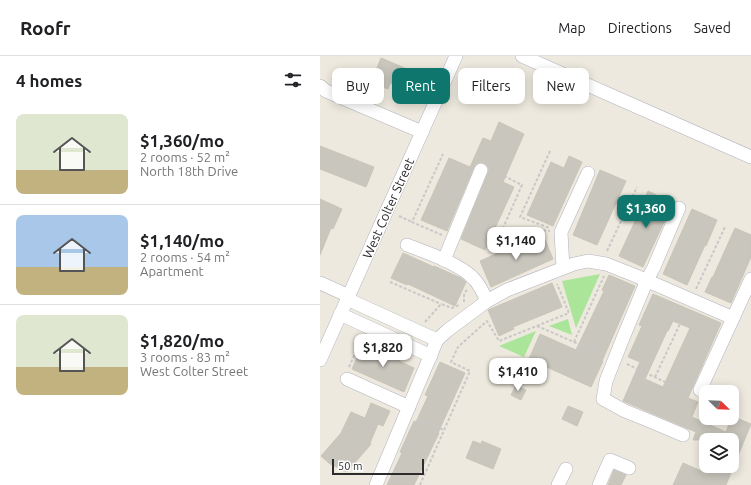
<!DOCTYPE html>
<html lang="en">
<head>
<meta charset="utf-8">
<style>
	:root { --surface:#fff; --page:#f2f2f2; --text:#202124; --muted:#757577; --line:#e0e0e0; --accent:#0f766e }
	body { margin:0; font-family:Ubuntu,sans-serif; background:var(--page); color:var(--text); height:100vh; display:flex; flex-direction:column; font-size:15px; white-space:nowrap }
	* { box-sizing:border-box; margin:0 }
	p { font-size:13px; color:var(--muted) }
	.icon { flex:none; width:22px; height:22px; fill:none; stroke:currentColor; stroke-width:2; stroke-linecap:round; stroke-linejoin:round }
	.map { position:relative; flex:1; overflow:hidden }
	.side { display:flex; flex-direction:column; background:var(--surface); width:320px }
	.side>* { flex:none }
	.hud { position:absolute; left:12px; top:12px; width:359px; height:36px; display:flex; gap:8px }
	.needle { width:26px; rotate:113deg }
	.controls { position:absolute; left:379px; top:329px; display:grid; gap:8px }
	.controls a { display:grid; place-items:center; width:40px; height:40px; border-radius:8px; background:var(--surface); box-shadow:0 2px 10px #0003; font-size:20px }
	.scale { position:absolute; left:12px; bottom:10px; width:92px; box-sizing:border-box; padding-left:4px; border:2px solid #2c2c2c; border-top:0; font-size:11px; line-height:14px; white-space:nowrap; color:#2c2c2c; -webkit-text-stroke:3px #fff; paint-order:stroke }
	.price { position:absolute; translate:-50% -34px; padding:0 9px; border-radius:8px; background:#fff; color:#222; font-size:13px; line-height:26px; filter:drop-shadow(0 1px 2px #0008) }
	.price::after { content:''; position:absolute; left:50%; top:24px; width:12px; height:9px; margin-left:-6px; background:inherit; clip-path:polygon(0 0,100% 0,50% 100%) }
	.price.selected { background:var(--accent); color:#fff }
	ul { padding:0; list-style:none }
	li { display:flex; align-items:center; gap:12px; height:100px; padding:0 16px }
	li+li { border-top:1px solid var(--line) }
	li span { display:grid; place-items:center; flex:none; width:112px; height:80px; border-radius:8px; color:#555 }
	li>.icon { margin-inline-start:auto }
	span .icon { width:48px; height:48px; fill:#fffc; stroke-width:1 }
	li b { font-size:17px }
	h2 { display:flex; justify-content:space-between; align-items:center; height:48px; padding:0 16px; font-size:17px }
	.chip { padding:0 14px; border-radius:8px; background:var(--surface); box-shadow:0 2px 10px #0003; font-size:14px; line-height:36px }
	.chip.selected { background:var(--accent); color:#fff }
	header { display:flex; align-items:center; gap:24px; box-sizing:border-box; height:56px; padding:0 20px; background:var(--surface); border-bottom:1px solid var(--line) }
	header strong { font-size:19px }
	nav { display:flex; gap:22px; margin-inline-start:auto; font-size:14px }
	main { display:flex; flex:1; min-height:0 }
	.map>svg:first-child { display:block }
	.green { fill:#aae59a }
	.building { fill:#c9c6bd; stroke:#c9c5b7; fill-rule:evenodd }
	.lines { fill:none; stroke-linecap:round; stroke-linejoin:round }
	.minor-casing { stroke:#b2b2c0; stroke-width:14 }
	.path { stroke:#c8c8c8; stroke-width:2; stroke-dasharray:3 2; stroke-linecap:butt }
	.minor { stroke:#fff; stroke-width:13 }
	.labels { text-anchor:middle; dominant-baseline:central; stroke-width:3; stroke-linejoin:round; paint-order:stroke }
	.street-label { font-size:13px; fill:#2c2c2c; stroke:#fff }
</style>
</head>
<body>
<header>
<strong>Roofr</strong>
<nav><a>Map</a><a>Directions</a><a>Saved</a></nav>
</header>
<main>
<section class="side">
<h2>4 homes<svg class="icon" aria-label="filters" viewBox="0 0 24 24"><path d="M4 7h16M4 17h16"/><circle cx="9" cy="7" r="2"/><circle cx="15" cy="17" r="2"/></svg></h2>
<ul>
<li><span style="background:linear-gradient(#dfe7d0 70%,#c2b280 0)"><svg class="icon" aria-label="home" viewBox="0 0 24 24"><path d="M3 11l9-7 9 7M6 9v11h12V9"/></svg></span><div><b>$1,360/mo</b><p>2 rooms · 52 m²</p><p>North 18th Drive</p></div></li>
<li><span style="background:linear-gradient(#a9c7e8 65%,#c2b280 0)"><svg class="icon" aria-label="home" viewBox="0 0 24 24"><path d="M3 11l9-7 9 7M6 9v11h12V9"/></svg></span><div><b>$1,140/mo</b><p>2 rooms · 54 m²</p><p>Apartment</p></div></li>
<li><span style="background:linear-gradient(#dfe7d0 65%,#c2b280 0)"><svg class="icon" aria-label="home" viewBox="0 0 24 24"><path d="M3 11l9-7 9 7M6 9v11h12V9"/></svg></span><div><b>$1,820/mo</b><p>3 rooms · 83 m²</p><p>West Colter Street</p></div></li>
</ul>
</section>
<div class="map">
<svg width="431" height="429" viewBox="0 0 431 429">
	<rect width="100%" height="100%" fill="#eee9de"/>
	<g class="green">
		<polygon points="280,218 256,272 242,225"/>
		<polygon points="248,263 252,279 229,270"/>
		<polygon points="216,275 204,301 179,290"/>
	</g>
	<g class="building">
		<polygon points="61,2 87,13 80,31 70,27 68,33 51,26"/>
		<polygon points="179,66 204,78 183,126 194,131 165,194 141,183 168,117 169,113 167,109 164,107 160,106 156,108 154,111 127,175 101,164 129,102 150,111 163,82 171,85"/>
		<polygon points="0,90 54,111 46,131 0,113"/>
		<polygon points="249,100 262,106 233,170 207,159 231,106 244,112"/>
		<polygon points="280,114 306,125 277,189 253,179"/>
		<polygon points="328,135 353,147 323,211 299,200 317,161 316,161"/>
		<polygon points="0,143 22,153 13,173 11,172 0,199"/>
		<polygon points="372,153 397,164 386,190 385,189 367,229 343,218"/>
		<polygon points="415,172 431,179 431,201 411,247 385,236 392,221 393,221"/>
		<polygon points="223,179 233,203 171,231 160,205 183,195 183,197"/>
		<polygon points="83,197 114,211 114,210 141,222 146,226 135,250 88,228 87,229 71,222"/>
		<polygon points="289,219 315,230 282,305 283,305 271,331 209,303 220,278 256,294 284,235 282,234"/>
		<polygon points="232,227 242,251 193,271 194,273 179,280 168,254"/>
		<path d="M333,238L401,267L368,342L378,346L372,361L406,376L412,360L431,368L406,429H353L363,407L388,418L391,410H412V384H373L376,376L303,345L320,306L308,301L322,270L319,269ZM353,265L370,272L343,331L325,323L347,275H348Z"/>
		<polygon points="43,288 80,304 79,305 94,312 84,336 32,313"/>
		<polygon points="120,306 145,317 118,377 119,377 94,429 67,429 82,397 80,396 94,365 96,366 108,340 105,339"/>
		<polygon points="196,329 206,334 201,344 191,339"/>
		<polygon points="51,347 70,355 63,370 58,368 50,387 51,388 27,416 10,408 1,400 21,377 31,356 45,362"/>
		<polygon points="248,350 263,356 257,370 242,363"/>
		<polygon points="153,385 161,388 162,385 181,393 173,413 146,402"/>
		<polygon points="294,414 306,419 301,429 288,429"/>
	</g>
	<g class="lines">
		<g class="minor-casing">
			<g id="minor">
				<polyline points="202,0 431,101"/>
				<polyline points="0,30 6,35 102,76"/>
				<polyline points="359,152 334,211 327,224 303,282 286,325 283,343 305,355 325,363 363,379"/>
				<path d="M87,189C105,196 141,208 154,223C160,229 163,237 167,245"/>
				<polyline points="124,204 161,114"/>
				<polyline points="243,212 241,176 268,117"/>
				<polyline points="0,227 29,240"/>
				<polyline points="27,243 117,284"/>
				<polyline points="20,258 111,300"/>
				<polyline points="0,304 136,0"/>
				<polyline points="27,323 89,351"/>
				<polyline points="380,334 431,223"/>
				<polyline points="56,429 117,284 128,274 167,245 187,234 254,208 268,205 286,208 314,219 413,262"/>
				<polyline points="238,429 246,413"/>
				<polyline points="279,429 290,404 309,412"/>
			</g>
		</g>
		<g class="path">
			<polyline points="230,95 200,161 230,172"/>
			<polyline points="184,120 202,129 176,188 210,173 230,175"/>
			<polyline points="79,160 92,166"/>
			<polyline points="122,179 92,166 123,98"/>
			<polyline points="287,195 317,131"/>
			<polyline points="70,226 121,248"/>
			<polyline points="376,233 405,171"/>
			<polyline points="144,246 144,239 147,233"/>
			<polyline points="105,266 121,248 132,252 139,249"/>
			<polyline points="217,270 254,286 284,298"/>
			<polyline points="254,286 284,220"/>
			<polyline points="307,308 368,337"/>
			<polyline points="29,311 42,282"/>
			<polyline points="335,321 366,255"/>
			<polyline points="97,363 124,374"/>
			<polyline points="100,429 150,315 131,306 138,291 167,265 179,285 249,257 237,228"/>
		</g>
		<use href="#minor" class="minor"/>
	</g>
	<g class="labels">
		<g class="street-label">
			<text transform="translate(68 152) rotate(-66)">West Colter Street</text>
		</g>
	</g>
</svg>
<div class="controls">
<a><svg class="needle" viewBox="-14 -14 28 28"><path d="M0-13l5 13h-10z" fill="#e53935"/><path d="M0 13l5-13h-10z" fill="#757577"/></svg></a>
<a><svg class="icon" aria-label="layers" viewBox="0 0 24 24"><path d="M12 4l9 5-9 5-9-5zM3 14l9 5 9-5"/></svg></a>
</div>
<div class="scale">50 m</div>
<b class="price selected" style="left:326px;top:173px">$1,360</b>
<b class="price" style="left:196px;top:205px">$1,140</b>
<b class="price" style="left:63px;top:312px">$1,820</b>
<b class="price" style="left:198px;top:336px">$1,410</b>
<div class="hud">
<a class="chip">Buy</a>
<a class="chip selected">Rent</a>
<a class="chip">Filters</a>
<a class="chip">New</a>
</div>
</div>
</main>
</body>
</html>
